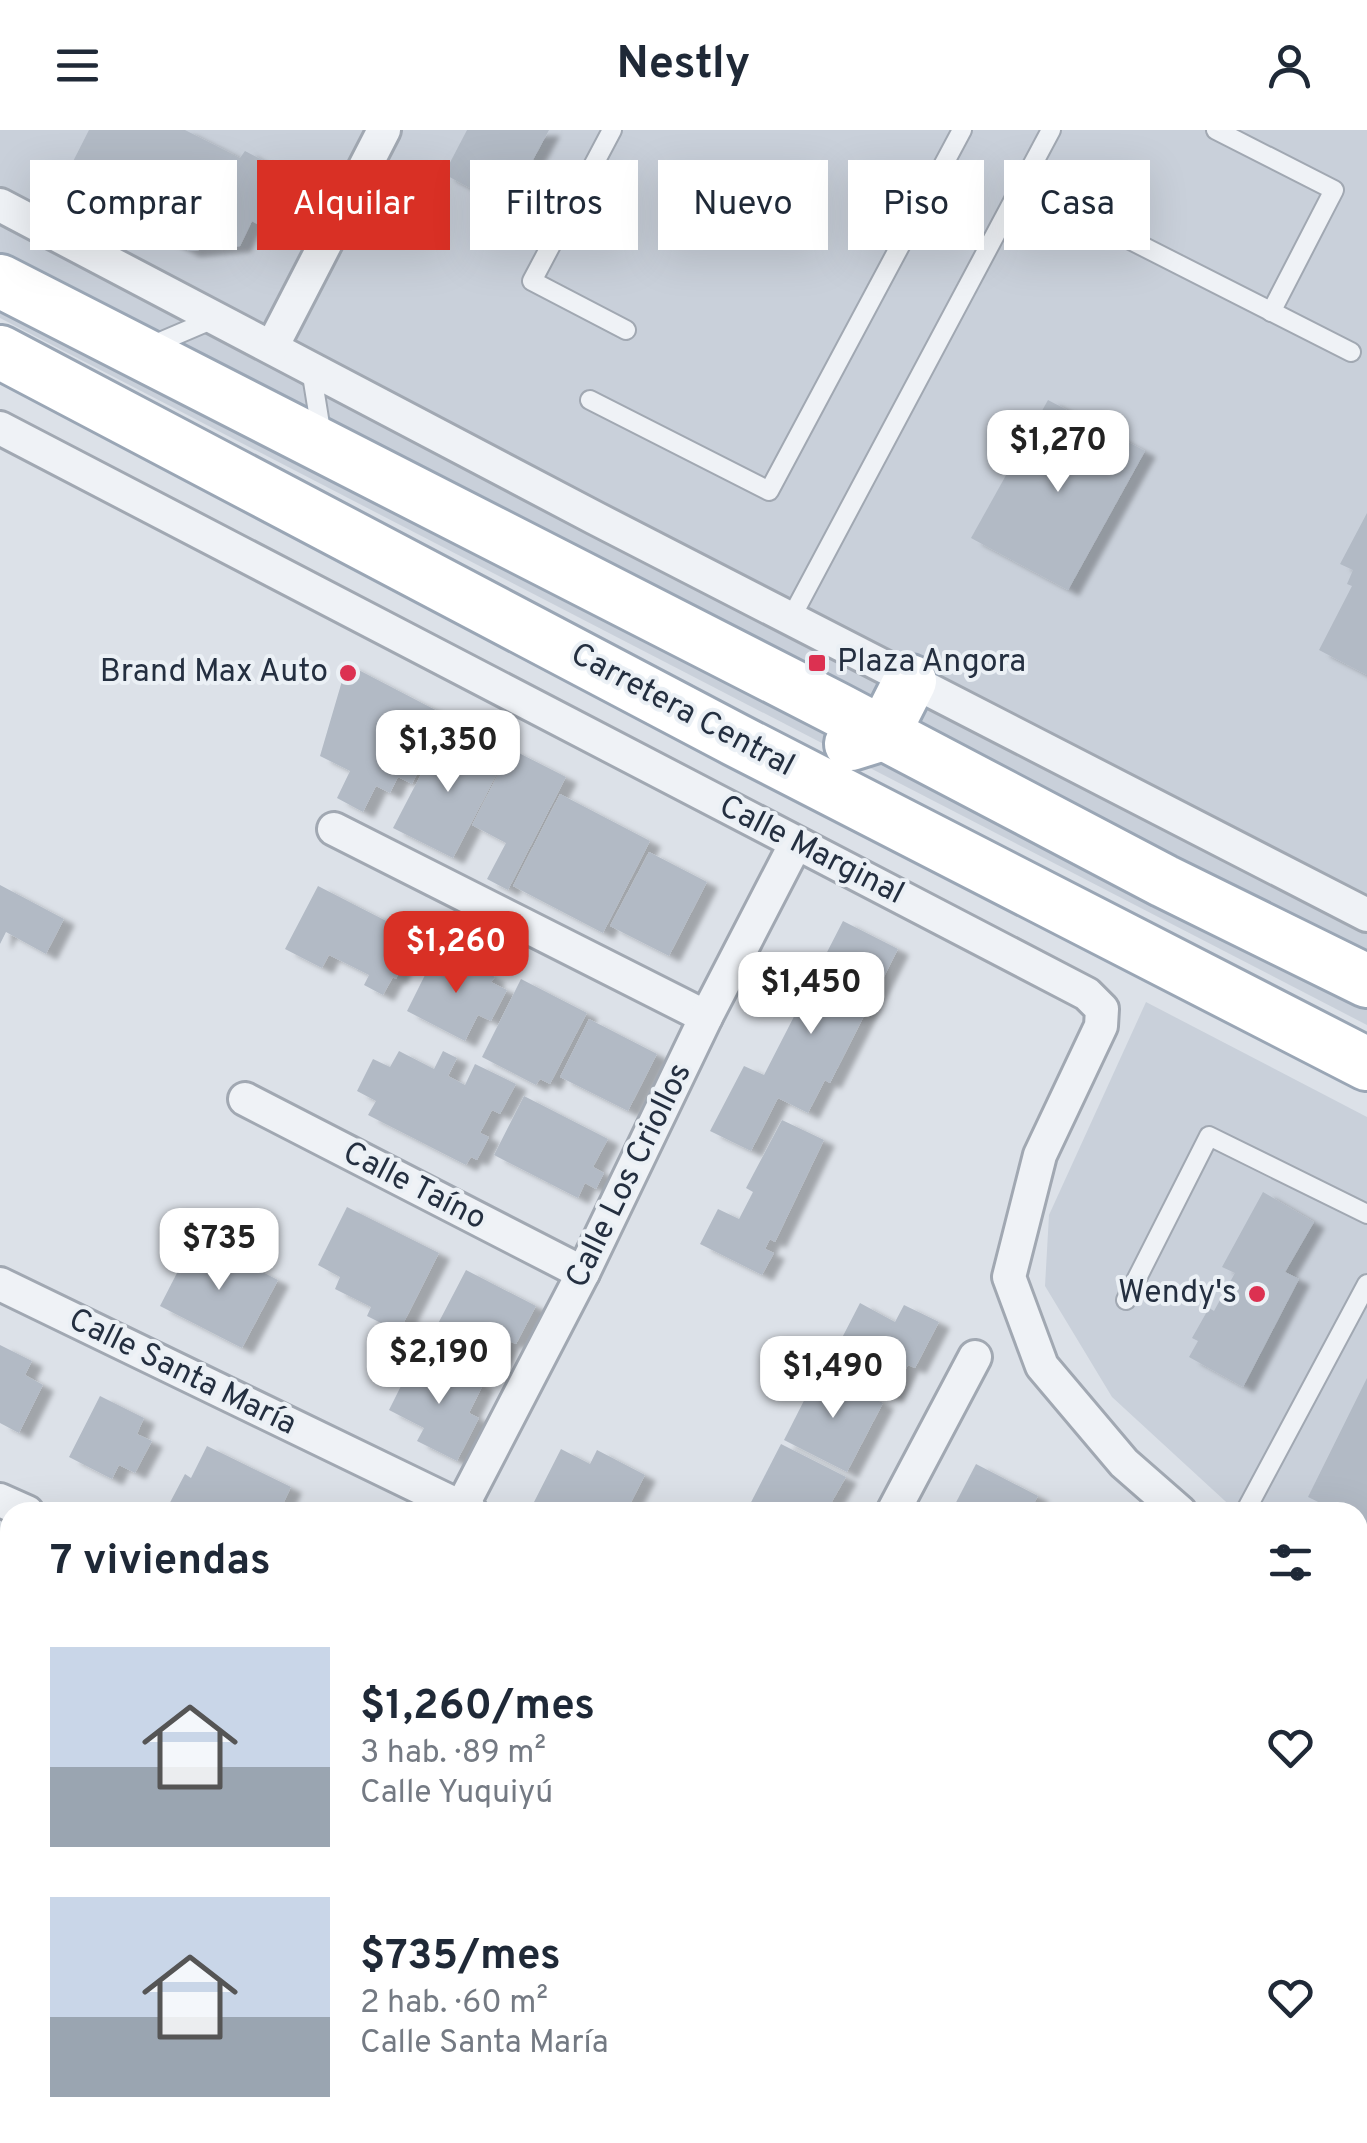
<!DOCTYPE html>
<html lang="es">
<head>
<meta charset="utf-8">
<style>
	:root { --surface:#fff; --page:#f6f6f7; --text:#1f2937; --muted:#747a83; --accent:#d93025 }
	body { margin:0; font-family:Overpass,sans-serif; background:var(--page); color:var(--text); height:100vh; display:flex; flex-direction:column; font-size:38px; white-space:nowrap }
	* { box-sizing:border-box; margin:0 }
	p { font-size:32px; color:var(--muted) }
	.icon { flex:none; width:55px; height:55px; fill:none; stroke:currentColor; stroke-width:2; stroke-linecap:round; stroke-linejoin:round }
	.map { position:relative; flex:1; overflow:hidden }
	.side { position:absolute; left:0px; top:1372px; width:1368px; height:642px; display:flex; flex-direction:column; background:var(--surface); border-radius:30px 30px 0 0; box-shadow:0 10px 40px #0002 }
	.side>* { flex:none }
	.top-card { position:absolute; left:30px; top:30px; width:1308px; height:90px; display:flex; gap:20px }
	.price { position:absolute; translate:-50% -85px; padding:0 22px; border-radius:20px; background:#fff; color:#222; font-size:32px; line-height:65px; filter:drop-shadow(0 2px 5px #0008) }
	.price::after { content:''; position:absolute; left:50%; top:60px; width:30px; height:22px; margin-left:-15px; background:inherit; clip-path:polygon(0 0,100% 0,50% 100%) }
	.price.selected { background:var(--accent); color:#fff }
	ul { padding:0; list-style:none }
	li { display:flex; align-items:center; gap:30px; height:250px; padding:0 50px }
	li span { display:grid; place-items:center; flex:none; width:280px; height:200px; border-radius:0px; color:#555 }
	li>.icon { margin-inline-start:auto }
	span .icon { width:120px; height:120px; fill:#fffc; stroke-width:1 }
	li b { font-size:42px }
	h2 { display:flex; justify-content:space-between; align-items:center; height:120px; padding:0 50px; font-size:42px }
	.pill { padding:0 35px; border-radius:0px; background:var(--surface); box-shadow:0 10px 40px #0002; font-size:35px; line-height:90px }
	.pill.selected { background:var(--accent); color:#fff }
	header { display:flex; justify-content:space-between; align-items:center; height:130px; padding:0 50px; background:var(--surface); font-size:45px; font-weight:700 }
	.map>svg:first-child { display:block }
	.built { fill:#c9d0da }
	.building { fill:#b2bac5; filter:url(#shadow) }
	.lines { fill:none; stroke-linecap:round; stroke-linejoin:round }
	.service-casing { stroke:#a1a8b2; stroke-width:22 }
	.minor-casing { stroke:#a1a8b2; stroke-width:38 }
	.primary-casing { stroke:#9aa6b5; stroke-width:58 }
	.service { stroke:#eff2f6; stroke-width:18 }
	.minor { stroke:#eff2f6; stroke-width:32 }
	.primary { stroke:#fff; stroke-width:52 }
	.poi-dot { fill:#dc3151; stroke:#ebf0f5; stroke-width:4 }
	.labels { text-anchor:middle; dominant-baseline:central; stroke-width:8; stroke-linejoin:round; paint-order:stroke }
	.poi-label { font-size:32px; fill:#242f40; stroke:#ebf0f5; text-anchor:end }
	.street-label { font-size:32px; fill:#242f40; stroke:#ebf0f5 }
</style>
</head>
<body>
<header><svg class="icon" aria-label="menu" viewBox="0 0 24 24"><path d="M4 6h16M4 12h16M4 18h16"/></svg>Nestly<svg class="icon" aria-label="person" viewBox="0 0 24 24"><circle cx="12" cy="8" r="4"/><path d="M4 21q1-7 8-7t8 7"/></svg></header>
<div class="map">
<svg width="1367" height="2013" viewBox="0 0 1367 2013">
	<defs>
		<filter id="shadow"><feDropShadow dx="11" dy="6" stdDeviation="2.5" flood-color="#0004"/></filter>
	</defs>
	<rect width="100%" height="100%" fill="#dce1e8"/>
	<g class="built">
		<polygon points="0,0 1367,0 1367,895 0,188"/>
		<polygon points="1146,872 1367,987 1367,1493 1358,1485 1358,1382 1237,1382 1112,1267 1045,1156 1049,1085"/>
	</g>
	<g class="building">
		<polygon points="89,0 185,0 240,28 245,21 287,43 261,96 252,91 240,116 189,121 61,55"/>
		<polygon points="467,0 549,0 507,78 444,44"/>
		<polygon points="1048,270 1145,321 1068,460 971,408"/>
		<polygon points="1367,383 1367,545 1319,520 1352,456 1347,454 1353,440 1340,434"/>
		<polygon points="347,534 447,586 412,654 398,647 390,663 376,656 363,682 337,668 350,641 320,626"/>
		<polygon points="443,602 503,632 453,728 393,698"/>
		<polygon points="511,619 566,647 508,760 487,749 506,713 472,695"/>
		<polygon points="560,664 650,711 603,803 513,756"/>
		<polygon points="649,722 707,752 669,826 610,796"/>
		<polygon points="0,755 64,789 46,824 6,802 0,814"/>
		<polygon points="318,756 392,794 397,784 419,796 396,849 393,847 383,865 364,855 369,845 329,825 322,838 285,819"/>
		<polygon points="843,791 898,819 830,953 825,950 808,983 778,968 751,1021 710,1001 744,936 764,945"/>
		<polygon points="439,817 454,825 451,830 465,837 468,833 495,847 491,852 507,860 491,891 478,885 465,911 407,881"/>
		<polygon points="521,849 587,883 550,954 540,949 536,955 482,927"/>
		<polygon points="589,889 657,924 628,981 560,947"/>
		<polygon points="399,921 434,939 443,921 457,928 448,946 465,955 475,934 516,954 500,984 492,980 480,1003 489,1007 477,1030 471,1027 466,1035 368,985 376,971 357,961 373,929 390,937"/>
		<polygon points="524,966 608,1009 593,1037 604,1043 596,1059 585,1053 578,1068 494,1025"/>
		<polygon points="782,990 824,1010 775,1112 770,1109 765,1119 774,1123 762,1145 700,1114 718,1079 739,1089 753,1062 746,1058"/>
		<polygon points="1263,1062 1314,1092 1285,1142 1299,1149 1243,1257 1189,1227 1198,1211 1192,1208 1209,1178 1214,1181 1235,1143 1222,1137"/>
		<polygon points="347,1077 439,1123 399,1202 367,1186 371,1177 335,1159 340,1147 318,1135"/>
		<polygon points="195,1108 278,1150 242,1218 160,1176"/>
		<polygon points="466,1140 536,1176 516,1214 509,1211 494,1242 430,1209"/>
		<polygon points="860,1173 895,1192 904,1175 939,1192 915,1238 908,1235 892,1267 829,1233"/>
		<polygon points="0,1215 32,1231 25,1245 43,1255 19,1303 0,1293"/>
		<polygon points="434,1230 483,1255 469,1283 479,1288 457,1331 417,1311 424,1298 389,1280 411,1236 427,1244"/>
		<polygon points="819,1241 883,1273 847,1342 784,1310"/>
		<polygon points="1367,1248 1367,1396 1358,1392 1358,1382 1339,1382 1308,1367"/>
		<polygon points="100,1266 144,1288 137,1304 152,1311 135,1343 119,1335 112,1349 69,1327"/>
		<polygon points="781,1314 846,1347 826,1382 746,1382"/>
		<polygon points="207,1316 291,1357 282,1376 293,1381 299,1372 313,1379 312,1382 165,1382 185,1344 191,1348"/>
		<polygon points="561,1319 590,1334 597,1320 645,1345 626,1382 549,1382 533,1374"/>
		<polygon points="976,1334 1038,1366 1029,1382 951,1382"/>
		<polygon points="1358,1587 1367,1592 1367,1677 1358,1695"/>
		<polygon points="10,1711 10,1775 0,1768 0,1725"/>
		<polygon points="0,1785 10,1792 10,1842 0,1857"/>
		<polygon points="1367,1931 1367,2012 1359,2007 1354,2013 1338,2005 1358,2005 1358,1950"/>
		<polygon points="10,1977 10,2005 38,2005 35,2009 41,2013 0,2013 0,1991"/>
		<polygon points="188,2005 272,2005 266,2013 187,2013 184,2011"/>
		<polygon points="357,2005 437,2005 441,2008 437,2013 351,2013"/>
		<polygon points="575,2005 612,2005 624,2013 570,2013"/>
		<polygon points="950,2005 1063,2005 1057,2013 944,2013"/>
	</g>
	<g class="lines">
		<g class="service-casing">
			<g id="service">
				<polyline points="612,0 532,151 626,200"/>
				<polyline points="1216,0 1334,60 1271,182"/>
				<polyline points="1022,55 1351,222"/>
				<polyline points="148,217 216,188"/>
				<polyline points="311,239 322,307"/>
				<polyline points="590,270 769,361 962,0"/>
				<polyline points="791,488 1051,0"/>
				<polyline points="1126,1170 1209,1006 1367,1084"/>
				<polyline points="1245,1382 1367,1154"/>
			</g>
		</g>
		<g class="minor-casing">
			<g id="minor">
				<polyline points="0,75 595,388 1367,785"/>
				<polyline points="272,217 384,0"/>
				<polyline points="0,298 1087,864 1102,879 1101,896 1040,1025 1009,1147 1042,1236 1124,1333 1180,1382"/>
				<polyline points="334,699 706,887"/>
				<polyline points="245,969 583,1143"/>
				<polyline points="0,1154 471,1382"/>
				<polyline points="0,1370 27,1382"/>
				<polyline points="459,1382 583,1143 706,887 796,713"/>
				<polyline points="893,1382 975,1227"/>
				<polyline points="1358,1524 1367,1530"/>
				<polyline points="0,1652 10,1637"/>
				<polyline points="1358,1819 1367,1801"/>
				<polyline points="1358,1850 1367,1855"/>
				<polyline points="759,2005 775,2013"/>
				<polyline points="1213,2005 1229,2013"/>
				<polyline points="136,2013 141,2005"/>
				<polyline points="508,2013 514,2005"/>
				<polyline points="881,2013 886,2005"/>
			</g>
		</g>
		<g class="primary-casing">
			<g id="primary">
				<polyline points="0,151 835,578 1164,751 1367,851"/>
				<polyline points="0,222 736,610 1367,934"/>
				<polyline points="851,614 883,604 910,551"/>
			</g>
		</g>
		<use href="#service" class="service"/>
		<use href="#minor" class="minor"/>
		<use href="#primary" class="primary"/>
	</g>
	<g class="poi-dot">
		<rect x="807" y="523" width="20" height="20" rx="5"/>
		<circle cx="348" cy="543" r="10"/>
		<circle cx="1257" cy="1164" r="10"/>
	</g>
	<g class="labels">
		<g class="poi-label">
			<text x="837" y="533" text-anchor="start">Plaza Angora</text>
			<text x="328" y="543">Brand Max Auto</text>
			<text x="1237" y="1164">Wendy's</text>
		</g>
		<g class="street-label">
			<text transform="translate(682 581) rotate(28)">Carretera Central</text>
			<text transform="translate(811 721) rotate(27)">Calle Marginal</text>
			<text transform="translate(630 1046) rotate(-64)">Calle Los Criollos</text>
			<text transform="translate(414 1057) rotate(27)">Calle Taíno</text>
			<text transform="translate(182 1243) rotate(26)">Calle Santa María</text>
		</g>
	</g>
</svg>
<b class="price" style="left:1058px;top:365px">$1,270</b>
<b class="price" style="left:448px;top:665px">$1,350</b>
<b class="price selected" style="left:456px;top:866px">$1,260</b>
<b class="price" style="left:811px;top:907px">$1,450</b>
<b class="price" style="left:219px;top:1163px">$735</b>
<b class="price" style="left:439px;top:1277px">$2,190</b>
<b class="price" style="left:833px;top:1291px">$1,490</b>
<div class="top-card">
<a class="pill">Comprar</a>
<a class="pill selected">Alquilar</a>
<a class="pill">Filtros</a>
<a class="pill">Nuevo</a>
<a class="pill">Piso</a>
<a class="pill">Casa</a>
</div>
<section class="side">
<h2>7 viviendas<svg class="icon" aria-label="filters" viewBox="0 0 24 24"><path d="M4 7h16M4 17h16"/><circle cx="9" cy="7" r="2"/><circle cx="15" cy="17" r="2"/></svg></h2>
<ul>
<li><span style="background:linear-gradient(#c9d6e8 60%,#9aa5b1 0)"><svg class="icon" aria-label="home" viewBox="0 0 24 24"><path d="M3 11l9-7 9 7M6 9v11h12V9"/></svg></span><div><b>$1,260/mes</b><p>3 hab. · 89 m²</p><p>Calle Yuquiyú</p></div><svg class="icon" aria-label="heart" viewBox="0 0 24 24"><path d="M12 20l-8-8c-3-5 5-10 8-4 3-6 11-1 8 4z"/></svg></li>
<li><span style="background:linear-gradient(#c9d6e8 60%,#9aa5b1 0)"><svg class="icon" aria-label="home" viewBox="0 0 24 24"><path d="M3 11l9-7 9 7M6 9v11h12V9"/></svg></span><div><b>$735/mes</b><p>2 hab. · 60 m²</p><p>Calle Santa María</p></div><svg class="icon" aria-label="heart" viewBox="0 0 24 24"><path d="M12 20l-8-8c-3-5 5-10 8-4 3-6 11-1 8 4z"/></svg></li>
</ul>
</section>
</div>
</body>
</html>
